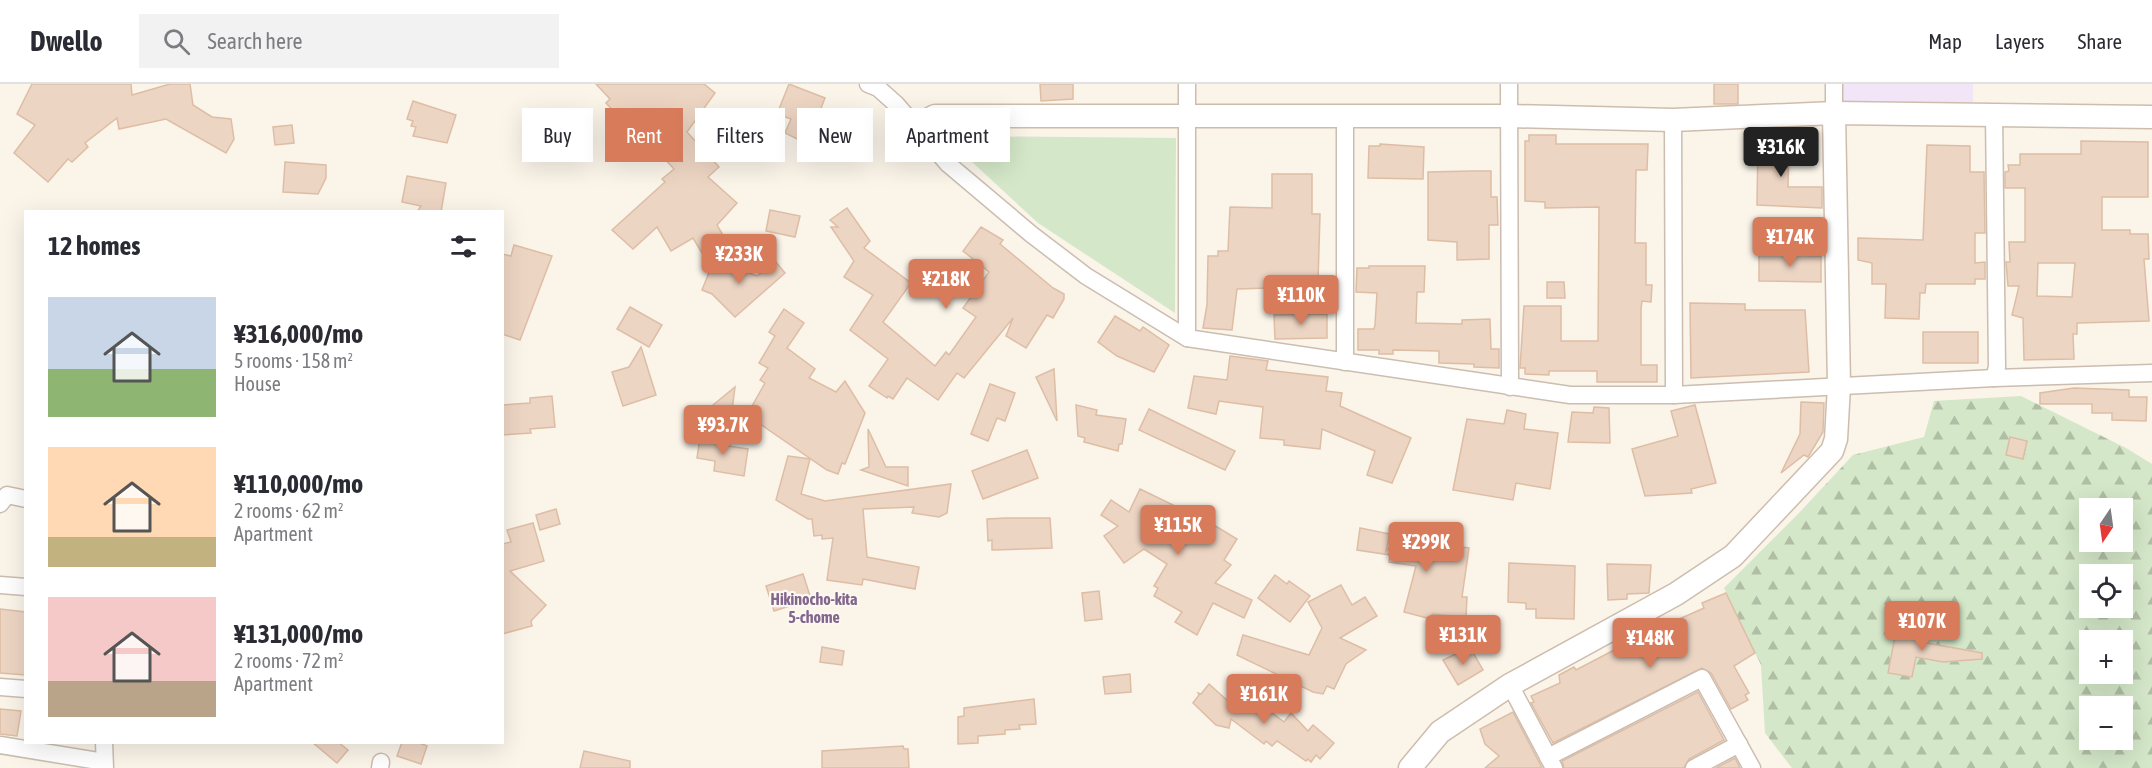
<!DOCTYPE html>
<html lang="en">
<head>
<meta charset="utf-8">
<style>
	:root { --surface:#fff; --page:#f2f2f3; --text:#2b2b33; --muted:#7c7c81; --line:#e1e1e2; --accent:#d77b5b }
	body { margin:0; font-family:"Asap Condensed",sans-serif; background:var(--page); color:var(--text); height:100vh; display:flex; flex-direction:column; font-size:22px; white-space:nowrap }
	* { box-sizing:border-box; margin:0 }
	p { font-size:20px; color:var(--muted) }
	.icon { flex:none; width:33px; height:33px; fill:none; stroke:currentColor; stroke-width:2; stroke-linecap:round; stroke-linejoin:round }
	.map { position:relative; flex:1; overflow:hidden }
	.sheet { position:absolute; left:24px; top:126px; width:480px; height:534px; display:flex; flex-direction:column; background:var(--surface); border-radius:0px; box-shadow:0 6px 24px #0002 }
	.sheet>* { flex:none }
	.hud { position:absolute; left:522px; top:24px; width:570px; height:54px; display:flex; gap:12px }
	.needle { width:39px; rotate:193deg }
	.buttons { position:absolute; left:2079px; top:414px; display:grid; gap:12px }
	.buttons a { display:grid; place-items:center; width:54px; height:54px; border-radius:0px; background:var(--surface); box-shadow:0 6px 24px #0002; font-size:30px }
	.price { position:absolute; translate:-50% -51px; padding:0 14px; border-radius:6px; background:var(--accent); color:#fff; font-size:20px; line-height:39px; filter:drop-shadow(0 2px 3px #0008) }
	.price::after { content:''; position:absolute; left:50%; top:36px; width:18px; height:14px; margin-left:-9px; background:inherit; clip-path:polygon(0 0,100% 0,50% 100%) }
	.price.current { background:#222; color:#fff }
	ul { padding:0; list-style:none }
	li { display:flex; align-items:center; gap:18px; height:150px; padding:0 24px }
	li span { display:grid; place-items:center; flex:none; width:168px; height:120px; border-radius:0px; color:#555 }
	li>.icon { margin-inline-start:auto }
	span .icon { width:72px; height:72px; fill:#fffc; stroke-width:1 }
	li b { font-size:26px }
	h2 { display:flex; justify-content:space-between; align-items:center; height:72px; padding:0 24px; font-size:26px }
	.pill { padding:0 21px; border-radius:0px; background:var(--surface); box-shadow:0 6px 24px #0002; font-size:21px; line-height:54px }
	.pill.current { background:var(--accent); color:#fff }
	header { display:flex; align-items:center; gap:36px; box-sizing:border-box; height:84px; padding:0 30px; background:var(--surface); border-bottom:2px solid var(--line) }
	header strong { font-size:28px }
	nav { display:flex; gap:33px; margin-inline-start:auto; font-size:21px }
	.search { width:420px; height:54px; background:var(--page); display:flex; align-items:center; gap:15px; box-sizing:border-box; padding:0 21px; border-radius:0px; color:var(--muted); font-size:22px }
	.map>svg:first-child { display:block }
	.education { fill:#f1e5f7 }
	.forest { fill:url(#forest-firs); fill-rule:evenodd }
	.park { fill:#d4e7c8 }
	.building { fill:#edd5c3; stroke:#debda5; stroke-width:1.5; fill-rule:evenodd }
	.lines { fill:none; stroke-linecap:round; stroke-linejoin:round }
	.street-casing { stroke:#cbbdb0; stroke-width:19 }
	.secondary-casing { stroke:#cebdad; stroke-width:25 }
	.street { stroke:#fff; stroke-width:16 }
	.secondary { stroke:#fff; stroke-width:22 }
	.labels { text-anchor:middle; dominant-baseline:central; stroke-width:4.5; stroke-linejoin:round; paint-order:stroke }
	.neighbourhood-label { font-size:16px; font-weight:bold; fill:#82668e; stroke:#fdf8ef }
</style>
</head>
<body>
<header>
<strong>Dwello</strong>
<div class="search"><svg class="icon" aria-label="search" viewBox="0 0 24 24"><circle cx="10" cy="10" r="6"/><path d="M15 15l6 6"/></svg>Search here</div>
<nav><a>Map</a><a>Layers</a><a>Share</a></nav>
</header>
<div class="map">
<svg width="2152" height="684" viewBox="0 0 2152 684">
	<defs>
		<pattern id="forest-firs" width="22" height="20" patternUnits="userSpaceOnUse" patternTransform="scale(1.5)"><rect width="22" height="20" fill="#d4e7c8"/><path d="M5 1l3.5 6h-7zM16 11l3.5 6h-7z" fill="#b0bea5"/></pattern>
	</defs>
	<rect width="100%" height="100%" fill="#faf4e9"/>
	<polygon class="education" points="1837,0 1973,0 1973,26 1837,25"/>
	<path class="forest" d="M2021,312L2126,364L2152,380V684H1792L1765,649L1761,581L1724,504L1799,429L1853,371L1924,353L1934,317ZM2090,424H2122V458H2090ZM2090,490H2122V524H2090ZM2090,556H2122V590H2090ZM2090,622H2122V656H2090Z"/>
	<polygon class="park" points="944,52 1176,54 1175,229 1038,139"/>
	<g class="building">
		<polygon points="32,0 131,0 132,11 170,0 190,0 193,21 212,33 231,35 234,55 226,69 166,35 119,45 117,34 85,59 88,63 72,78 68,75 48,98 14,69 35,41 17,30"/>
		<polygon points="596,0 704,0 715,9 687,48 719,83 708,93 737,119 717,141 728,160 705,174 693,154 671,167 657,143 633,165 612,146 665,98 662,95 674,85 639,47 636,51 606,19 610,15"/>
		<polygon points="789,0 825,14 807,60 785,49 791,35 777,30"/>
		<polygon points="1040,0 1073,0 1073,15 1041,17"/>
		<rect x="1714" y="0" width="24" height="20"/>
		<polygon points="413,17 456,31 447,59 413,52 416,43 411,42 413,37 407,35"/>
		<polygon points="292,41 294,59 275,61 273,43"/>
		<polygon points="1529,51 1556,51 1556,60 1648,60 1647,86 1636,86 1635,159 1646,159 1646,201 1652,201 1651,218 1642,217 1641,225 1641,281 1657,281 1657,298 1597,298 1597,287 1549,287 1549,291 1525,290 1525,284 1520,284 1524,222 1561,222 1561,257 1598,257 1599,123 1545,124 1545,118 1525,117 1525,57 1529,57"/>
		<polygon points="1758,53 1789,53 1788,103 1822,103 1822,124 1757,121"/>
		<path d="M2081,57L2148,58V113H2102V146H2130V150H2148L2149,175H2144L2149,237L2077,239V250H2073L2074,275L2024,276L2023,234L2012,231L2019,202H2008L2006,178H2010L2009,158H2025V104H2005V88L2009,87L2008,81H2020V70H2081ZM2038,179H2075L2072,213L2037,212Z"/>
		<polygon points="1380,60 1424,63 1423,95 1368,94 1369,62 1380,62"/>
		<polygon points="1927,61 1970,62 1970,88 1984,88 1985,149 1975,149 1975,179 1985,178 1985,195 1975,195 1975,200 1926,200 1925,209 1920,209 1919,235 1885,234 1886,200 1872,200 1872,179 1858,176 1858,154 1923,156"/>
		<polygon points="285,78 326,81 326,94 318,110 283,108"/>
		<polygon points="1472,87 1491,87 1491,113 1497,113 1498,141 1489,141 1489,175 1457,176 1457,158 1428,156 1428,88"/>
		<polygon points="1272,90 1312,90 1312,130 1320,130 1318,198 1269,197 1269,204 1237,205 1232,246 1203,244 1207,221 1208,172 1218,172 1218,167 1228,167 1230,123 1272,124"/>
		<polygon points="407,92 446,99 441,128 417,128 421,122 402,118"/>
		<polygon points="847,124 870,157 864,164 911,199 883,238 935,282 946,268 949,271 976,233 963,224 989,188 963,167 981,143 1003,156 1000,160 1053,204 1064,210 1064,215 1053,234 1047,231 1026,264 1006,252 1013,234 964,294 957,289 938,316 907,294 893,315 888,312 887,314 869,302 888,275 850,246 873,211 844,193 854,177 831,143 838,143 830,136"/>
		<polygon points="770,126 800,132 795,153 766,147"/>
		<polygon points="514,161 552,172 520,256 502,250 502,170 511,172"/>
		<polygon points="1759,170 1821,172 1821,198 1759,197"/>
		<polygon points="714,176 757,192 775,177 785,189 735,233 712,210 702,206"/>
		<polygon points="1369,182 1425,182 1424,208 1417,208 1416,239 1462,240 1462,236 1490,235 1491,265 1499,265 1499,284 1474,283 1474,280 1439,279 1439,267 1393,266 1393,270 1379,270 1379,266 1358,266 1358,245 1374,245 1375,241 1377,209 1356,208 1357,184 1369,184"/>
		<polygon points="1547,198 1564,198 1565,214 1547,214"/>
		<polygon points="1690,219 1745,220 1745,226 1805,226 1809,288 1691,294"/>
		<polygon points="630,223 662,241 649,263 617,245"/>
		<polygon points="784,225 804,239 787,264 815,285 809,294 836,308 845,297 865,329 845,380 842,379 838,390 827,386 747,331 765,299 760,296 768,284 759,279 775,252 769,248"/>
		<polygon points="1327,230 1327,254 1275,255 1274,231"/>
		<polygon points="1115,232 1140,247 1143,243 1169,261 1154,288 1117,272 1098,258"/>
		<rect x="1923" y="248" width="55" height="31"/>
		<polygon points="641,263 656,311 623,322 612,288 629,283"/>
		<polygon points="1230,272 1268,277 1266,286 1328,293 1326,307 1342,309 1340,322 1411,354 1392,399 1367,391 1375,367 1322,345 1320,365 1284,361 1284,356 1260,354 1263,323 1219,317 1216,330 1188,324 1194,292 1227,296"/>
		<polygon points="1054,285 1057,337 1036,293"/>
		<polygon points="990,300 1015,309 1005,337 997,334 988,357 971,350"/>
		<polygon points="735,303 730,342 713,321"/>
		<polygon points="2074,304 2129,306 2129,313 2147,313 2146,337 2112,336 2112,329 2092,329 2092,320 2040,320 2040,309"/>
		<polygon points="552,312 555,343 530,345 531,349 502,351 502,321 530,319 530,314"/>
		<polygon points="1801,318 1824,319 1823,348 1808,373 1804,371 1781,389 1800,350"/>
		<polygon points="1076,321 1097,326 1096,331 1126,335 1122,360 1119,360 1118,367 1084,358 1085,354 1078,352"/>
		<polygon points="1695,321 1716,399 1691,405 1692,409 1645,412 1632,365 1678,352 1671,327"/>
		<polygon points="1594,323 1609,324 1610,359 1568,358 1572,328 1593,329"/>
		<polygon points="1149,325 1235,367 1225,386 1139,346"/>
		<polygon points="1507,326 1526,330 1524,345 1558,349 1550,405 1516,399 1513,416 1453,406 1467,335 1504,340"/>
		<polygon points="868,345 886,383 908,383 908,402 861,386 869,383"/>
		<polygon points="700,353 729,358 728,362 748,365 744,392 714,387 715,377 697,374"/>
		<polygon points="2010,353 2027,357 2023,375 2006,371"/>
		<polygon points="1027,366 1038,394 983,415 972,387"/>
		<polygon points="788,372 810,375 801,410 825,417 951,400 947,429 939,433 912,429 914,423 863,425 867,473 919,483 915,505 863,495 862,501 827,496 833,454 822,455 822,451 814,452 812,435 808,435 776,416"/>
		<polygon points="1140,405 1175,422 1197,436 1199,432 1237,455 1224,476 1231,481 1215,499 1252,516 1244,534 1213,519 1197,551 1175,538 1182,528 1154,512 1158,504 1154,502 1167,480 1144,465 1124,479 1104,452 1118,442 1101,431 1111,416 1129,428"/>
		<polygon points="556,425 560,440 540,446 536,431"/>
		<polygon points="1007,434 1050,434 1052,464 992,466 992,456 988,457 987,435"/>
		<polygon points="533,439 544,477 510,487 546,521 531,537 532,542 502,550 502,460 511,458 507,446"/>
		<polygon points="1360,444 1390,450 1386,467 1397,455 1469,464 1462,513 1467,513 1466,533 1432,530 1431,535 1404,528 1416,482 1389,478 1390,471 1357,466"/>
		<polygon points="1509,479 1575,482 1574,535 1536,534 1536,525 1526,525 1526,519 1508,518"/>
		<polygon points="1607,480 1651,481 1649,509 1627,510 1627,515 1608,516"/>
		<polygon points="803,490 811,515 774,527 766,502"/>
		<polygon points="1275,491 1287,500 1289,497 1310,512 1290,538 1258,514"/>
		<polygon points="1341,501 1352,521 1365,513 1377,532 1340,554 1366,566 1346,580 1334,605 1327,602 1323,610 1313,608 1237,571 1243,551 1309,571 1322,544 1308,518"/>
		<polygon points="1099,507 1102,535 1085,537 1082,509"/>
		<polygon points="1726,509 1755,569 1734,582 1749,609 1745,611 1748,616 1731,625 1711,589 1702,584 1553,659 1531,619 1534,618 1531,612 1560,599 1559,591 1574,583 1576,586 1641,552 1704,524 1702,519"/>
		<polygon points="0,525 26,528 26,591 0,589"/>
		<polygon points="1897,542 1926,548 1927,559 1982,569 1982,575 1943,578 1916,573 1912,593 1888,589"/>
		<polygon points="822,563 844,567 842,581 820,578"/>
		<polygon points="1470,563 1483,586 1458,601 1443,576"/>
		<polygon points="1130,590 1131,608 1105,610 1103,593"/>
		<polygon points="1209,600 1228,617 1271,628 1284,638 1291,629 1308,647 1313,641 1334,659 1320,675 1316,671 1311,678 1308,675 1306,677 1277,657 1272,662 1266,657 1264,660 1231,635 1229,644 1216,641 1193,619 1199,611 1198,609 1201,610"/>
		<polygon points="1698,608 1724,656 1689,675 1684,684 1564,684 1562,677"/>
		<polygon points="1034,615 1036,640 1019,641 1020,645 1005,646 1005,650 978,652 978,659 958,660 958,633 964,632 964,624"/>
		<polygon points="0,625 21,627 17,652 0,650"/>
		<polygon points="1513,628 1539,678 1542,684 1485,684 1499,672 1485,660 1480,645"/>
		<polygon points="312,658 338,658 348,666 337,679"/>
		<polygon points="402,658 417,658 427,662 421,680 397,672"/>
		<polygon points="903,662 904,665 908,665 909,684 822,684 822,667"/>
		<polygon points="584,667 630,677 630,684 580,684"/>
		<polygon points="1735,674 1740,684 1716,684"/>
	</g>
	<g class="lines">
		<g class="street-casing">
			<g id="street">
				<polyline points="868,0 878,4 896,20 948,80 1031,150 1086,192 1187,254 1570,311 1674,311 1994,294 2152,289"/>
				<polyline points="1509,0 1510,303"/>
				<polyline points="1834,29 1834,0"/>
				<polyline points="1345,32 1345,278"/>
				<polyline points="1673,36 1674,311"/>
				<polyline points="1187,254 1187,0"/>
				<polyline points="1994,294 1997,283 1994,31"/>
				<polyline points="0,420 7,411 26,415"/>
				<polyline points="0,501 26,503"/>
				<polyline points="1510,601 1554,684"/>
				<polyline points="0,603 26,605"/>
				<polyline points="104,658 105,684"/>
				<polyline points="0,661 104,678"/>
				<polyline points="1548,673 1702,594 1752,684"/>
				<polyline points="380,684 381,678"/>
				<polyline points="1694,684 1739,660"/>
			</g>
		</g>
		<g class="secondary-casing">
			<g id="secondary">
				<polyline points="915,43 935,32 1509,32 1673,36 1834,29 2152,33"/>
				<polyline points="1410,684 1440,648 1510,601 1676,510 1733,472 1832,367 1836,355 1839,302 1834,29"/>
			</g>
		</g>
		<use href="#street" class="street"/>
		<use href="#secondary" class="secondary"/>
	</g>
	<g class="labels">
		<g class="neighbourhood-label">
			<text x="814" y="515">Hikinocho-kita<tspan x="814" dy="18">5-chome</tspan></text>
		</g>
	</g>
</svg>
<div class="buttons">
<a><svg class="needle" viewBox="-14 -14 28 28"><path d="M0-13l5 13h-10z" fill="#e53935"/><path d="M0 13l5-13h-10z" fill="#7c7c81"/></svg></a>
<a><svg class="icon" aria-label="locate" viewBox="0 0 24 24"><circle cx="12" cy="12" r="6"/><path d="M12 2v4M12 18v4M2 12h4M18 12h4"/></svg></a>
<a>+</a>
<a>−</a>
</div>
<b class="price current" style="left:1781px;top:94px">¥316K</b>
<b class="price" style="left:1790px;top:184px">¥174K</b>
<b class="price" style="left:739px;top:201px">¥233K</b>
<b class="price" style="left:946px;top:226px">¥218K</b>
<b class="price" style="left:1301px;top:242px">¥110K</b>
<b class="price" style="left:723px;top:372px">¥93.7K</b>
<b class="price" style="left:1178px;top:472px">¥115K</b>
<b class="price" style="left:1426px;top:489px">¥299K</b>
<b class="price" style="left:1922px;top:568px">¥107K</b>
<b class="price" style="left:1463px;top:582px">¥131K</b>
<b class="price" style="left:1650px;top:585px">¥148K</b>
<b class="price" style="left:1264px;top:641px">¥161K</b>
<div class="hud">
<a class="pill">Buy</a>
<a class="pill current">Rent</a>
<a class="pill">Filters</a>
<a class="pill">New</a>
<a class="pill">Apartment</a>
</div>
<section class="sheet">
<h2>12 homes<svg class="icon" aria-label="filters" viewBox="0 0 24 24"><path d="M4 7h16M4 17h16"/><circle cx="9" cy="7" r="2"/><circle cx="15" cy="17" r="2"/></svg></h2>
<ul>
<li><span style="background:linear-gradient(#c9d6e8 60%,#8fb573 0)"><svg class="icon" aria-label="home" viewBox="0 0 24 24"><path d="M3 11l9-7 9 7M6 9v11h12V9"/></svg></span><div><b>¥316,000/mo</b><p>5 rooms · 158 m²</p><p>House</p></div></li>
<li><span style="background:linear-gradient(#ffd9b3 75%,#c2b280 0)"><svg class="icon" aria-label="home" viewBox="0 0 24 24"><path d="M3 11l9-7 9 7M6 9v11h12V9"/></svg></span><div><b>¥110,000/mo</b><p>2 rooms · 62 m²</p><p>Apartment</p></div></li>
<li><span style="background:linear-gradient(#f6c9c9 70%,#b9a48a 0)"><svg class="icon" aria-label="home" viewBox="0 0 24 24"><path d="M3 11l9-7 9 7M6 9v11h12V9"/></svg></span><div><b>¥131,000/mo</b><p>2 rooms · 72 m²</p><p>Apartment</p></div></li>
</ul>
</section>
</div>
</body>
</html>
